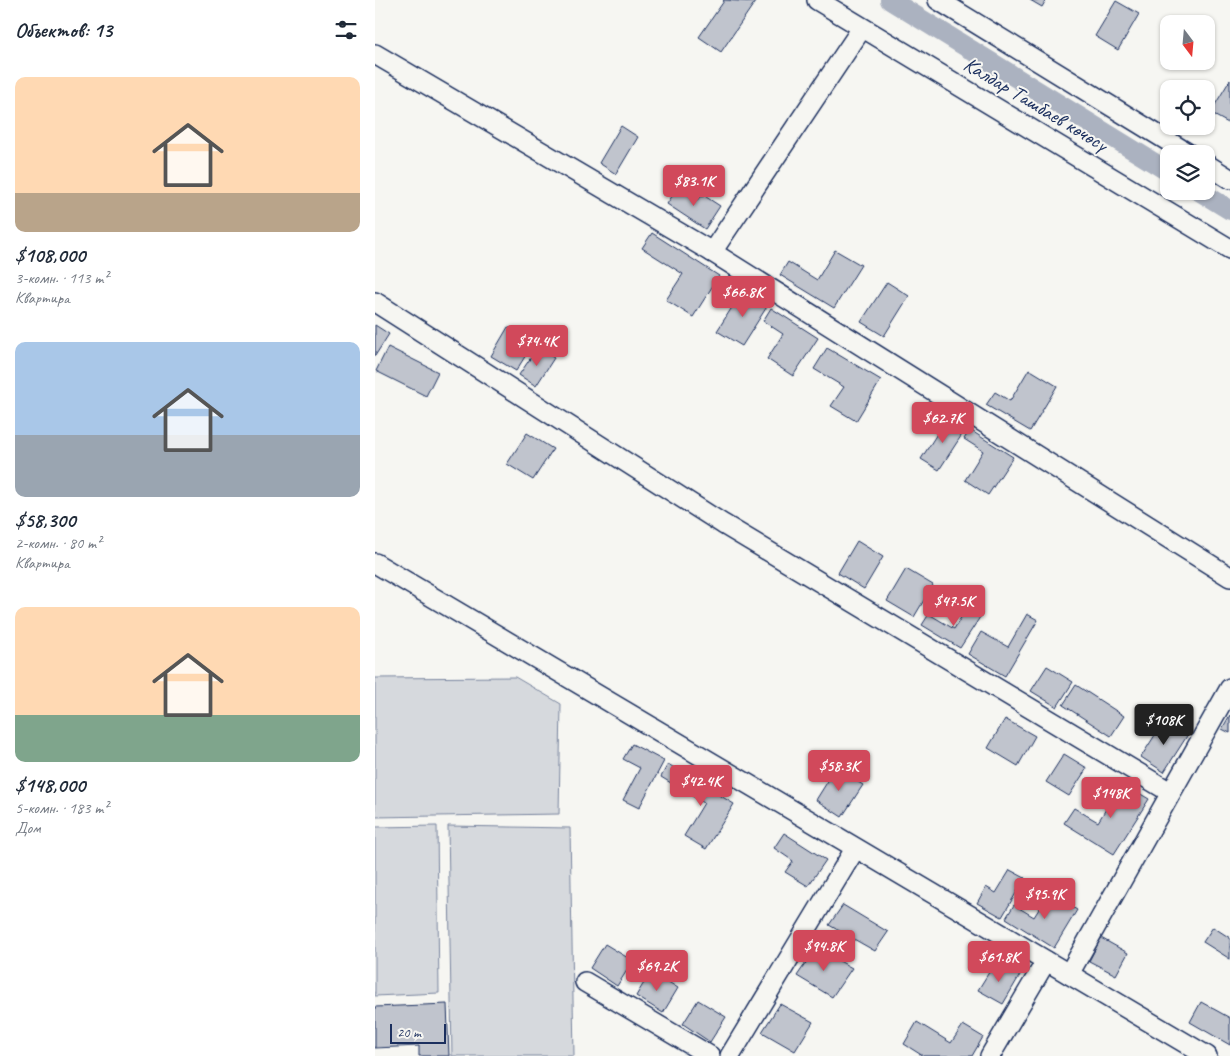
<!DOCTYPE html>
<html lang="ru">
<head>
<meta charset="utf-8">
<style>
	:root { --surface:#fff; --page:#f6f6f7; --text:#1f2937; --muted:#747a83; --accent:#d1495b }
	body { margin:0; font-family:Caveat,sans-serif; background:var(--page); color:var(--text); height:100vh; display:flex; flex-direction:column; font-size:19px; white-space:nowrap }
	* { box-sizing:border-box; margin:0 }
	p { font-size:16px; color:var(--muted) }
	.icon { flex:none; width:28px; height:28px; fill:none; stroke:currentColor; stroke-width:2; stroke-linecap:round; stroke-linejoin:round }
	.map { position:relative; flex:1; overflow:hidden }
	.drawer { display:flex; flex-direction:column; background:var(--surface); width:375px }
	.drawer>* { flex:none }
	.needle { width:32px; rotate:164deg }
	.controls { position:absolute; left:785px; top:15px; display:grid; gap:10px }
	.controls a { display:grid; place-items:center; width:55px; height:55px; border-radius:10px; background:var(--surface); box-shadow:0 1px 4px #0004; font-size:25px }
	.scale { position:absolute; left:15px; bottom:12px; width:56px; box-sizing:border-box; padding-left:5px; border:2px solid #1b2f5e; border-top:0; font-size:14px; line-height:18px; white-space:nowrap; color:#1b2f5e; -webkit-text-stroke:4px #f6f6f2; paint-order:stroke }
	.price { position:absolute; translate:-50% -42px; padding:0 11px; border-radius:5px; background:var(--accent); color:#fff; font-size:16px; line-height:32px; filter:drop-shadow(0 1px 2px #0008) }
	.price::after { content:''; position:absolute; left:50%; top:30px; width:15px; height:11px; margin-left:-8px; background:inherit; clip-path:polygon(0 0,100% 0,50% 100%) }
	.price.on { background:#222; color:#fff }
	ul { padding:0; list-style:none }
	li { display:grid; align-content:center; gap:10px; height:265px; padding:0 15px }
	li span { display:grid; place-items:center; height:155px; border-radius:10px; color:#555 }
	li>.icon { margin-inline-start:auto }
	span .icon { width:90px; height:90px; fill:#fffc; stroke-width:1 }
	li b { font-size:21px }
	h2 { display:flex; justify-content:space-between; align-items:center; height:60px; padding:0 15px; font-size:21px }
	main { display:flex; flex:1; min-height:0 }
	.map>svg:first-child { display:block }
	.green { fill:#d6d9dd; stroke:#78849e }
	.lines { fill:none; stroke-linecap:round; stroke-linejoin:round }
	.canal { stroke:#abb2c0; stroke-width:20 }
	.building { fill:#c0c4cd; stroke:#1b2f5e }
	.minor-casing { stroke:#1b2f5e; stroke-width:22 }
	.minor { stroke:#f6f6f2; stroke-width:19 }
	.labels { text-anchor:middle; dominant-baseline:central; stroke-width:4; stroke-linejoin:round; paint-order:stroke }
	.street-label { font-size:21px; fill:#1b2f5e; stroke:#f6f6f2 }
</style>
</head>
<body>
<main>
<section class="drawer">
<h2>Объектов: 13<svg class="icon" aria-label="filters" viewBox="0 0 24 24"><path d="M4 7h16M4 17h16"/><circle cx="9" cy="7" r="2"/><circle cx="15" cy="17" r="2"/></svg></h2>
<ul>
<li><span style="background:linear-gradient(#ffd9b3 75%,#b9a48a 0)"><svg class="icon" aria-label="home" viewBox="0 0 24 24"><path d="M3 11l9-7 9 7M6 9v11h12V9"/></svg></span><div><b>$108,000</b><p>3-комн. · 113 m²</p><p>Квартира</p></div></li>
<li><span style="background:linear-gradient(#a9c7e8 60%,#9aa5b1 0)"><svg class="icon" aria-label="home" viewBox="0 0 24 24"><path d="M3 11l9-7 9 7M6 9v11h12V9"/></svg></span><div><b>$58,300</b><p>2-комн. · 80 m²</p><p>Квартира</p></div></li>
<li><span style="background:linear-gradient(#ffd9b3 70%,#7fa58c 0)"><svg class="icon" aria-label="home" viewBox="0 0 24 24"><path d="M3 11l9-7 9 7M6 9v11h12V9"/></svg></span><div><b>$148,000</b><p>5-комн. · 183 m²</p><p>Дом</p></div></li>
</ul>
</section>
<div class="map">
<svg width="855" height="1056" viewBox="0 0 855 1056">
	<rect width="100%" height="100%" fill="#f6f6f2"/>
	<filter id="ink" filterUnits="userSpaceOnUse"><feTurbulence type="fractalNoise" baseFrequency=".02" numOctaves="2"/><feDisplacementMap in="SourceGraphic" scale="10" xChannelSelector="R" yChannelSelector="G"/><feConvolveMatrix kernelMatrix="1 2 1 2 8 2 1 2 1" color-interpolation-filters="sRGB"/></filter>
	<g filter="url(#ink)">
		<g class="green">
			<polygon points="140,677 186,704 184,814 0,817 0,678"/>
			<polygon points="62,826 64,993 0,996 0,827"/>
			<polygon points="73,826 195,828 199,1056 77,1056"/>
		</g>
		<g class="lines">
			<g class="canal">
				<polyline points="515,0 794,172"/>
				<polyline points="824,191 855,210"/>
			</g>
		</g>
		<g class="building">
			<polygon points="348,0 380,2 346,52 324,37 349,1"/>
			<polygon points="655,0 671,0 667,7"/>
			<polygon points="741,1 764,14 743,50 720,36"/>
			<polygon points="855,80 855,124 835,113"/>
			<polygon points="246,126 263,137 241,174 224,163"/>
			<polygon points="303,187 322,200 328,195 345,206 330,229 292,204"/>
			<polygon points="277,233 344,276 318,317 291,300 308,274 267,248"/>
			<polygon points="460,250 486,265 459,308 405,275 413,262 442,280"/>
			<polygon points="512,282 534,296 509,336 486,322"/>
			<polygon points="368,290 393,305 367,346 342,331"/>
			<polygon points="396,308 443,338 418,376 392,359 408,334 388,321"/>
			<polygon points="0,325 14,334 0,356"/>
			<polygon points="133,327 159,342 141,371 116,356"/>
			<polygon points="13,347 63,372 51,396 1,371"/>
			<polygon points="163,347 179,358 161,386 144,375"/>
			<polygon points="452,348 506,380 481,421 456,406 469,387 439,369"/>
			<polygon points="654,369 682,386 655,431 611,405 620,392 635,401"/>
			<polygon points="572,418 590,430 564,470 546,459"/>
			<polygon points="595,430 638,457 613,495 590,480 608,451 589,439"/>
			<polygon points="152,433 178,449 158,480 132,464"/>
			<polygon points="482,541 508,557 489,589 463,573"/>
			<polygon points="531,569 558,585 539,617 512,601"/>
			<polygon points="593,606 607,614 585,648 547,625 554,614 579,629"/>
			<polygon points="652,614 663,620 630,676 593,654 606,632 633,647"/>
			<polygon points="672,666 698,682 682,707 656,691"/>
			<polygon points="701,685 749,716 736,736 688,705"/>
			<polygon points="855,715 855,733 847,729"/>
			<polygon points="630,719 660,736 643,766 613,748"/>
			<polygon points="789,721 812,736 789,772 766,757"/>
			<polygon points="257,744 289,761 264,808 248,800 265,768 248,759"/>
			<polygon points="689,754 712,768 694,796 671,782"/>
			<polygon points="293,764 359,804 331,849 309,836 329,803 286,777"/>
			<polygon points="461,768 488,785 467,817 441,800"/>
			<polygon points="747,783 774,799 739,854 689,823 699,808 723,822"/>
			<polygon points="409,833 451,860 433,886 410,872 418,861 399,848"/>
			<polygon points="635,870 650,878 627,917 602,903 611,887 621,893"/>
			<polygon points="674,893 702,910 679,948 631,918 639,905 659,917"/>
			<polygon points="468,905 513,932 500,951 454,925"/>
			<polygon points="838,927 855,938 855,959 828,942"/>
			<polygon points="726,938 753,953 741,975 714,961"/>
			<polygon points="230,944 258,961 242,986 215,968"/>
			<polygon points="441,948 477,968 457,997 422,976"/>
			<polygon points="621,961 645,975 628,1004 603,990"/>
			<polygon points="276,971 303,988 288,1013 261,996"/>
			<polygon points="323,1000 351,1017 335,1042 308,1024"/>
			<polygon points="826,1002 855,1018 855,1045 815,1022"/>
			<polygon points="72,1004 74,1056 44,1056 44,1046 0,1048 0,1007"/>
			<polygon points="405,1004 438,1022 420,1051 387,1032"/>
			<polygon points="542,1022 576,1043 588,1025 608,1037 597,1056 548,1056 529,1044"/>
		</g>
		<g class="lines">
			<g class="minor-casing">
				<g id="minor">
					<polyline points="442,0 855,249"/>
					<polyline points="563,0 814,154"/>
					<polyline points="0,54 337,252 855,577"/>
					<polyline points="831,164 855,179"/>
					<polyline points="337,252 487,28"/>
					<polyline points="0,302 348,524 795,792"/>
					<polyline points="0,563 832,1056"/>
					<polyline points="694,974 855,688"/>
					<polyline points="210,982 335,1056"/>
					<polyline points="355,1056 480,849"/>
					<polyline points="615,1056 671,961"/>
				</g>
			</g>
			<use href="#minor" class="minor"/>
		</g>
	</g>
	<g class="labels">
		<g class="street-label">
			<text transform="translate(661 104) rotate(31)">Калдар Ташбаев көчөсү</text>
		</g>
	</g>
</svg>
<div class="controls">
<a><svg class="needle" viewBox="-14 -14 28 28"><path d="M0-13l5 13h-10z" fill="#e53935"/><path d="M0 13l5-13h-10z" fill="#747a83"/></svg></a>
<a><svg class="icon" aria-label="locate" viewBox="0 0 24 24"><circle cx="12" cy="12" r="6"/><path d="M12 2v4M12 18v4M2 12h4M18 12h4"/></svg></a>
<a><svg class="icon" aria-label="layers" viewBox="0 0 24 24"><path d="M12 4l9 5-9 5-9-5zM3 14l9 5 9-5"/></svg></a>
</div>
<div class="scale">20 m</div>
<b class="price" style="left:319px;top:207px">$83.1K</b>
<b class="price" style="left:368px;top:318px">$66.8K</b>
<b class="price" style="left:162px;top:367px">$74.4K</b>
<b class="price" style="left:568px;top:444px">$62.7K</b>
<b class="price" style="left:579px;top:627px">$47.5K</b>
<b class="price on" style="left:789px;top:746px">$108K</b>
<b class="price" style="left:464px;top:792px">$58.3K</b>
<b class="price" style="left:326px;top:807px">$42.4K</b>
<b class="price" style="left:736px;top:819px">$148K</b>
<b class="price" style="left:670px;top:920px">$95.9K</b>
<b class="price" style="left:449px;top:972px">$94.8K</b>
<b class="price" style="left:624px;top:983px">$61.8K</b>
<b class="price" style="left:282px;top:992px">$69.2K</b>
</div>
</main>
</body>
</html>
